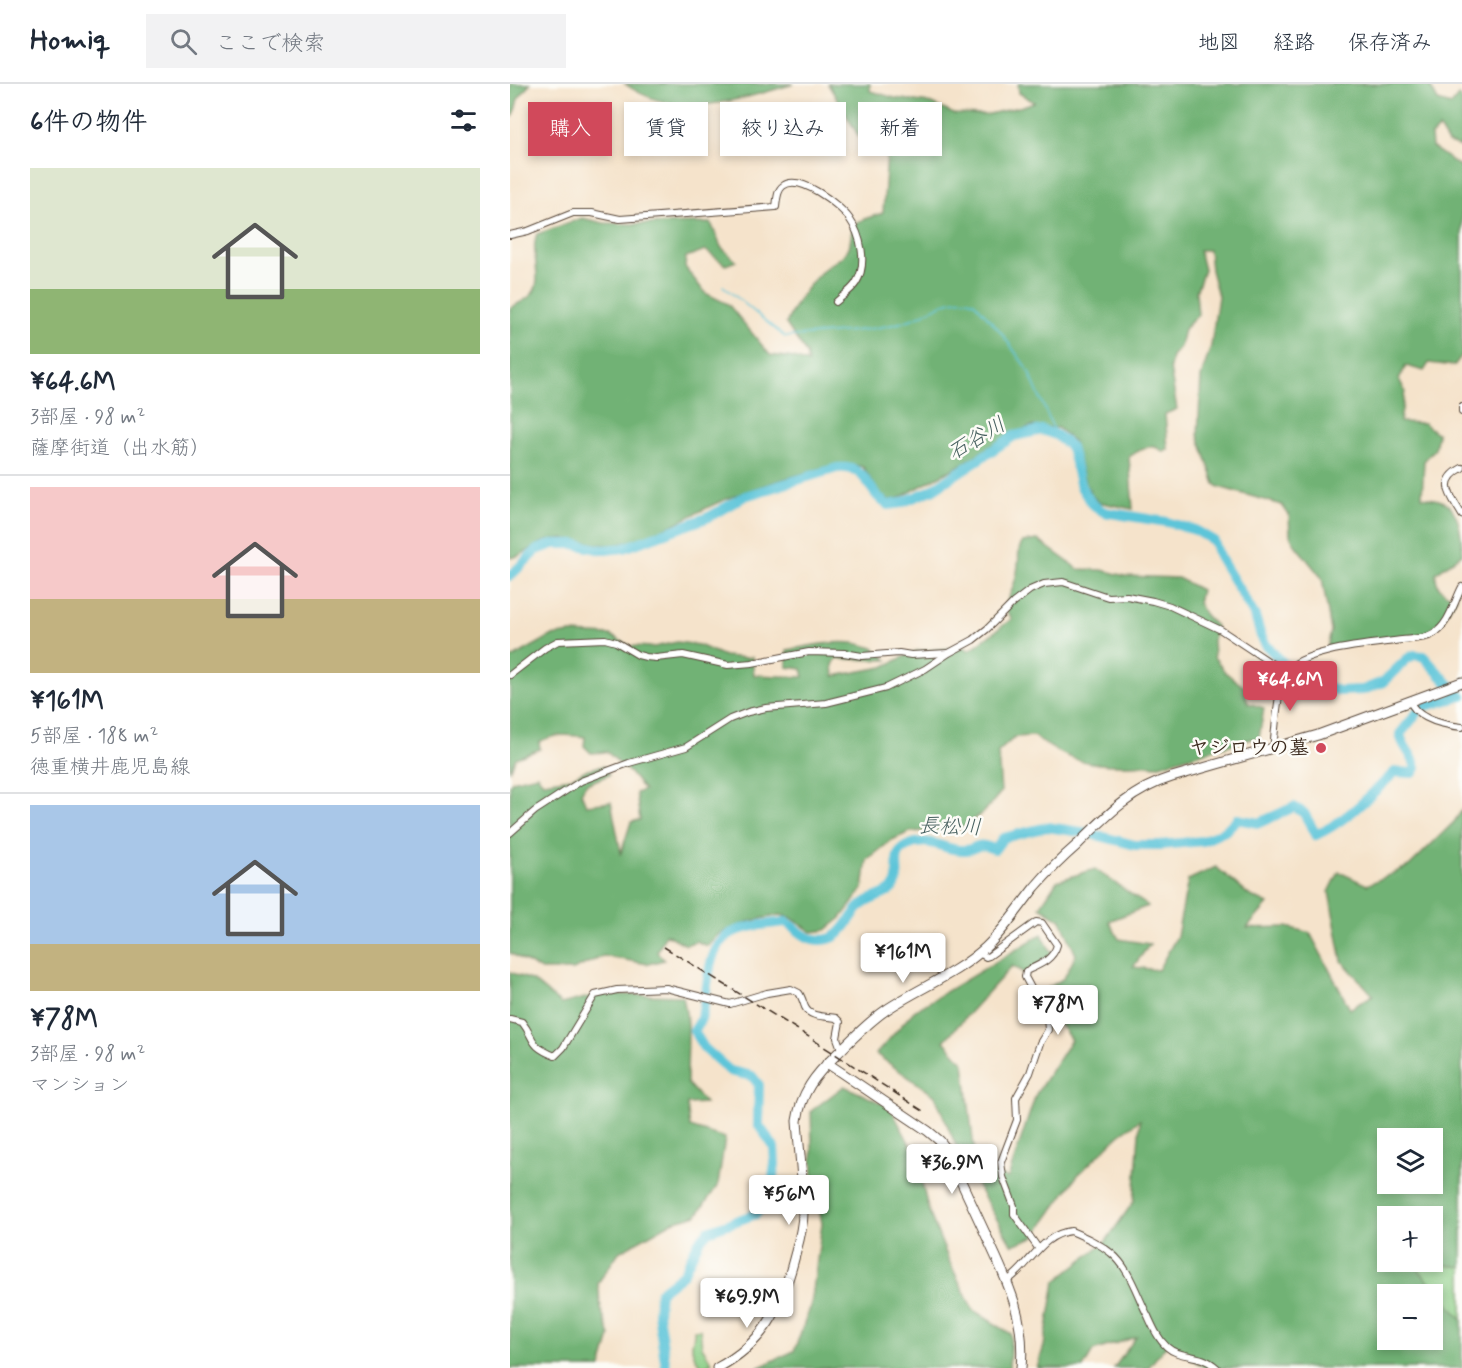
<!DOCTYPE html>
<html lang="ja">
<head>
<meta charset="utf-8">
<style>
	:root { --surface:#fff; --page:#f2f2f3; --text:#1f2937; --muted:#747a83; --line:#e0e1e3; --accent:#d1495b }
	body { margin:0; font-family:Mynerve,"Klee One",sans-serif; background:var(--page); color:var(--text); height:100vh; display:flex; flex-direction:column; font-size:22px; white-space:nowrap }
	* { box-sizing:border-box; margin:0 }
	p { font-size:20px; color:var(--muted) }
	.icon { flex:none; width:33px; height:33px; fill:none; stroke:currentColor; stroke-width:2; stroke-linecap:round; stroke-linejoin:round }
	.map { position:relative; flex:1; overflow:hidden }
	.sheet { display:flex; flex-direction:column; background:var(--surface); width:510px }
	.sheet>* { flex:none }
	.guide { position:absolute; left:18px; top:18px; width:570px; height:54px; display:flex; gap:12px }
	.buttons { position:absolute; left:867px; top:1044px; display:grid; gap:12px }
	.buttons a { display:grid; place-items:center; width:66px; height:66px; border-radius:0px; background:var(--surface); box-shadow:0 3px 9px #0003; font-size:30px }
	.price { position:absolute; translate:-50% -51px; padding:0 14px; border-radius:6px; background:#fff; color:#222; font-size:20px; line-height:39px; filter:drop-shadow(0 2px 3px #0008) }
	.price::after { content:''; position:absolute; left:50%; top:36px; width:18px; height:14px; margin-left:-9px; background:inherit; clip-path:polygon(0 0,100% 0,50% 100%) }
	.price.active { background:var(--accent); color:#fff }
	ul { padding:0; list-style:none }
	li { display:grid; align-content:center; gap:12px; height:318px; padding:0 30px }
	li+li { border-top:2px solid var(--line) }
	li span { display:grid; place-items:center; height:186px; border-radius:0px; color:#555 }
	li>.icon { margin-inline-start:auto }
	span .icon { width:108px; height:108px; fill:#fffc; stroke-width:1 }
	li b { font-size:26px }
	h2 { display:flex; justify-content:space-between; align-items:center; height:72px; padding:0 30px; font-size:26px }
	.pill { padding:0 21px; border-radius:0px; background:var(--surface); box-shadow:0 3px 9px #0003; font-size:21px; line-height:54px }
	.pill.active { background:var(--accent); color:#fff }
	header { display:flex; align-items:center; gap:36px; box-sizing:border-box; height:84px; padding:0 30px; background:var(--surface); border-bottom:2px solid var(--line) }
	header strong { font-size:28px }
	nav { display:flex; gap:33px; margin-inline-start:auto; font-size:21px }
	.search { width:420px; height:54px; background:var(--page); display:flex; align-items:center; gap:15px; box-sizing:border-box; padding:0 21px; border-radius:0px; color:var(--muted); font-size:22px }
	main { display:flex; flex:1; min-height:0 }
	.map>svg:first-child { display:block }
	.green { fill:#8ccf87; stroke:#647c52; stroke-width:1.5 }
	.forest { fill:#71b274; stroke:#566e49; stroke-width:1.5; fill-rule:evenodd }
	.lines { fill:none; stroke-linecap:round; stroke-linejoin:round }
	.stream { stroke:#5dc5d9; stroke-width:1.5 }
	.river { stroke:#5dc5d9; stroke-width:10 }
	.street-casing { stroke:#574638; stroke-width:8 }
	.secondary-casing { stroke:#574638; stroke-width:11 }
	.street { stroke:#fff; stroke-width:6 }
	.secondary { stroke:#fff; stroke-width:9 }
	.rail { stroke:#3b2a1e; stroke-width:1.5; stroke-dasharray:9 4.5; stroke-linecap:butt }
	.poi-dot { fill:#d1495b; stroke:#fdfcf7; stroke-width:2 }
	.labels { text-anchor:middle; dominant-baseline:central; stroke-width:5; stroke-linejoin:round; paint-order:stroke }
	.poi-label { font-size:20px; font-weight:bold; fill:#3b2a1e; stroke:#fdfcf7; text-anchor:end }
	.water-label { font-size:21px; font-style:italic; fill:#47605f; stroke:#fdfcf7 }
</style>
</head>
<body>
<header>
<strong>Homiq</strong>
<div class="search"><svg class="icon" aria-label="search" viewBox="0 0 24 24"><circle cx="10" cy="10" r="6"/><path d="M15 15l6 6"/></svg>ここで検索</div>
<nav><a>地図</a><a>経路</a><a>保存済み</a></nav>
</header>
<main>
<section class="sheet">
<h2>6件の物件<svg class="icon" aria-label="filters" viewBox="0 0 24 24"><path d="M4 7h16M4 17h16"/><circle cx="9" cy="7" r="2"/><circle cx="15" cy="17" r="2"/></svg></h2>
<ul>
<li><span style="background:linear-gradient(#dfe7d0 65%,#8fb573 0)"><svg class="icon" aria-label="home" viewBox="0 0 24 24"><path d="M3 11l9-7 9 7M6 9v11h12V9"/></svg></span><div><b>¥64.6M</b><p>3部屋 · 98 m²</p><p>薩摩街道（出水筋）</p></div></li>
<li><span style="background:linear-gradient(#f6c9c9 60%,#c2b280 0)"><svg class="icon" aria-label="home" viewBox="0 0 24 24"><path d="M3 11l9-7 9 7M6 9v11h12V9"/></svg></span><div><b>¥161M</b><p>5部屋 · 188 m²</p><p>徳重横井鹿児島線</p></div></li>
<li><span style="background:linear-gradient(#a9c7e8 75%,#c2b280 0)"><svg class="icon" aria-label="home" viewBox="0 0 24 24"><path d="M3 11l9-7 9 7M6 9v11h12V9"/></svg></span><div><b>¥78M</b><p>3部屋 · 98 m²</p><p>マンション</p></div></li>
</ul>
</section>
<div class="map">
<svg width="952" height="1284" viewBox="0 0 952 1284">
	<rect width="100%" height="100%" fill="#fdfcf7"/>
	<filter id="ink" filterUnits="userSpaceOnUse"><feTurbulence type="fractalNoise" baseFrequency=".0167" numOctaves="2"/><feDisplacementMap in="SourceGraphic" scale="12" xChannelSelector="R" yChannelSelector="G"/><feConvolveMatrix kernelMatrix="1 2 1 2 8 2 1 2 1" color-interpolation-filters="sRGB"/></filter>
	<filter id="wash" filterUnits="userSpaceOnUse"><feTurbulence type="fractalNoise" baseFrequency=".008" numOctaves="4" result="noise"/><feDisplacementMap in="SourceGraphic" scale="24" xChannelSelector="R" yChannelSelector="G"/><feGaussianBlur stdDeviation="1.35" result="paint"/><feColorMatrix in="noise" values="0 0 0 0 0 0 0 0 0 0 0 0 0 0 0 0 0 1.4 0 .05"/><feComposite in="paint" operator="in"/></filter>
	<g filter="url(#wash)">
		<rect width="100%" height="100%" fill="#f5e3cb"/>
		<g class="green">
			<polygon points="902,1178 952,1183 952,1236 951,1236"/>
			<path d="M190,1245L192,1263L202,1279L192,1283C187,1276 181,1269 182,1260C183,1254 185,1252 184,1246Z"/>
		</g>
		<g class="forest">
			<polygon points="0,0 20,0 8,15 4,31 0,35"/>
			<path d="M115,0H284C227,16 168,38 115,0Z"/>
			<path d="M318,0H360V7L385,14L419,19L444,30L475,31L513,22L524,18L509,9L508,0H919L928,17L941,21L949,11L952,16V63L938,59L929,44L921,52L922,63L952,84V271L944,282L919,279L914,287L896,282L889,295L895,307L890,338L914,339L928,350L925,365L914,377L912,413C919,414 931,415 936,419C950,429 952,455 952,470L926,489C925,502 933,511 947,513L931,537L916,550L817,564L821,547L812,494L786,462L780,451L779,431L772,421L709,403L705,400L688,351L691,293L701,262L708,212L701,186L699,166H689L694,186L686,208L688,231L674,245L670,263L662,272L660,284L667,325L655,330L658,365L653,368C641,357 630,366 619,373L623,425L588,418L581,410L574,395L564,358L548,344L521,342L492,355L454,379L387,415L379,416L370,410L353,383C332,377 315,383 295,389C266,397 237,406 209,418C177,433 147,451 113,459C90,465 68,453 45,455C26,457 17,472 0,474V224C7,220 16,216 21,211C35,198 19,168 27,150L72,134L94,139L121,140L201,139L211,163L226,177L216,181L195,166L176,173L175,183L195,209L218,220L260,271L284,274L298,279L296,269L276,240C284,220 298,201 313,186C322,178 332,176 338,165C343,157 338,146 347,139C352,134 365,132 373,129L377,71L359,56L353,60Z"/>
			<path d="M528,456L568,485L592,486L615,492L668,494L691,506L688,519L695,531L706,542L703,556L704,573L715,588L734,603L738,619L754,624L749,654L741,655L646,682C635,679 628,681 617,681C578,682 555,676 524,652L505,653L488,668L491,708L474,728L450,745L400,748L382,756L357,776L353,805L331,834L316,846L302,848L280,833L270,831L240,837L209,850L197,862L186,857L176,861L156,850L147,868L154,876L138,880L93,872L63,886H31L0,869V701L2,697L27,691L33,698L61,694L78,685L93,682L99,691L76,700L71,709L76,721L101,718L111,769L121,738L130,736L126,709L134,706L120,689L97,668L81,669L74,662L75,653C57,650 45,650 29,658L30,665L6,674L0,687V575L41,552L61,549L100,551L120,562L144,563L167,558L189,561L214,572L236,574L242,573L244,591L294,593L292,585L277,583V566C304,561 336,553 363,564C368,566 373,572 377,576L326,575L323,581L324,592L373,583L406,567L454,563L459,566C474,557 487,545 502,535L494,524C500,511 507,496 508,481C510,470 506,469 512,458Z"/>
			<path d="M952,726V1183L910,1178H922V1132H878V1178H902L952,1236V1284H695L658,1259L638,1284H604L626,1253L583,1267L573,1284H527L534,1262L545,1198L596,1157L624,1117L630,1036L609,1051L567,1092L524,1153L502,1161L452,1076L425,1012L366,970L404,927L532,850L542,870L516,890L502,882L434,957L454,979L466,1082L498,1094L526,1010L561,956L529,910L554,894L566,871L551,836L530,823L547,797L585,785L638,822L599,837L609,855L640,860L623,883L648,886L667,852L678,796L706,783L739,811L758,820L737,844L777,843L800,849L840,925L863,911L832,877L819,808L829,788L857,801L899,782L944,738ZM878,1054H922V1100H878ZM878,1210H922V1256H878Z"/>
			<polygon points="0,888 23,897 51,920 92,910 173,912 178,940 177,999 195,1019 177,1020 180,1043 215,1054 208,1101 187,1131 162,1138 109,1168 88,1199 91,1225 100,1252 91,1284 0,1284"/>
			<polygon points="334,1002 380,1023 405,1070 419,1128 440,1179 463,1226 501,1250 499,1284 247,1284 284,1267 301,1221 312,1139 303,1098 301,1027"/>
		</g>
		<g class="lines">
			<path class="stream" d="M213,202L275,253C311,249 366,248 399,236C419,230 442,208 464,218L490,247L518,286L546,351"/>
			<g class="river">
				<path d="M0,492L27,466L43,460H64L93,466L114,464L199,433L235,412L327,384C360,381 355,408 378,421L391,419L422,406L504,352L532,346L546,351L561,363L571,403L582,420L594,428L657,438L685,446L704,457L709,472L745,532L751,552L756,561L773,579L786,589L828,607L853,606L873,598L897,575L904,571L913,572L947,609"/>
				<path d="M156,1284L148,1229L150,1208L173,1190L189,1157L198,1147L246,1130L260,1114L265,1080L264,1063L248,1040L249,1001L242,992L220,987L194,964L184,947C187,942 191,937 192,931C199,906 195,869 217,852C229,842 260,840 276,838C286,843 292,853 303,855C336,862 337,829 356,818C365,812 382,810 386,799C391,786 380,770 397,762C420,751 433,767 455,766C460,766 463,764 468,762C474,760 479,764 485,765L493,754L537,743L578,749L625,761H650L693,757L715,747L727,735L749,739L784,723L794,729L806,751C837,737 860,711 885,688L903,689L906,684C902,668 893,665 890,650L912,623L952,612"/>
			</g>
		</g>
	</g>
	<g filter="url(#ink)">
		<g class="lines">
			<g class="street-casing">
				<g id="street">
					<path d="M0,151L18,147L63,129H82L110,135L266,123C267,116 267,106 273,102C289,89 330,121 339,134C351,151 358,180 346,199C341,207 332,212 326,218"/>
					<polyline points="952,323 952,328"/>
					<path d="M952,384C926,398 942,413 952,431"/>
					<polyline points="0,591 35,564 48,557 95,555 106,558 128,571 136,573 146,574 173,571 218,581 242,579 299,568 334,569 352,572 389,569 401,571 438,569"/>
					<path d="M900,617C907,636 934,641 952,643"/>
					<path d="M764,664V655C766,637 768,601 777,587C793,565 865,560 892,556C901,555 915,555 923,550C939,541 944,518 952,503"/>
					<polyline points="0,749 25,727 71,697 119,679 176,663 220,635 238,628 256,624 316,619 376,604 415,585 439,569 463,556 477,545 503,519 520,506 534,500 553,498 598,513 617,512 643,517 660,522 711,546 776,589"/>
					<path d="M469,869L476,873L479,872L526,838L532,839L547,861C543,876 529,881 516,887L515,893L537,934L538,946L530,959L520,989L506,1014L507,1036L491,1078L493,1093L504,1122V1130L528,1164"/>
					<path d="M0,935L12,938C26,956 18,961 45,972L53,964L85,911L107,906L156,904L220,920L257,909L281,905L289,909C292,913 293,918 295,923C300,934 316,932 326,934L330,938L327,954L331,965"/>
					<path d="M497,1197C520,1182 531,1150 561,1147C575,1153 589,1159 601,1169C620,1184 627,1212 638,1232C643,1243 648,1255 657,1263C670,1275 690,1268 707,1284"/>
				</g>
			</g>
			<g class="secondary-casing">
				<g id="secondary">
					<path d="M317,979L418,1047L430,1057L436,1065C449,1093 462,1121 475,1149C496,1195 516,1231 511,1284"/>
					<path d="M207,1284C254,1259 271,1225 284,1175C288,1160 293,1145 293,1129C294,1099 289,1067 287,1037C291,1009 305,991 325,972C341,956 357,939 376,926C409,904 447,890 476,863C495,845 509,823 525,803C538,788 552,774 567,761C596,732 622,705 662,693L808,651L952,598"/>
				</g>
			</g>
			<use href="#street" class="street"/>
			<use href="#secondary" class="secondary"/>
			<polyline class="rail" points="154,863 285,944 413,1027"/>
		</g>
	</g>
	<circle class="poi-dot" cx="811" cy="664" r="6"/>
	<g class="labels">
		<g class="poi-label">
			<text x="799" y="664">ヤジロウの墓</text>
		</g>
		<g class="water-label">
			<text transform="translate(467 355) rotate(-31)">石谷川</text>
			<text transform="translate(440 743) rotate(2)">長松川</text>
		</g>
	</g>
</svg>
<div class="buttons">
<a><svg class="icon" aria-label="layers" viewBox="0 0 24 24"><path d="M12 4l9 5-9 5-9-5zM3 14l9 5 9-5"/></svg></a>
<a>+</a>
<a>−</a>
</div>
<b class="price active" style="left:780px;top:628px">¥64.6M</b>
<b class="price" style="left:393px;top:900px">¥161M</b>
<b class="price" style="left:548px;top:952px">¥78M</b>
<b class="price" style="left:442px;top:1111px">¥36.9M</b>
<b class="price" style="left:279px;top:1142px">¥56M</b>
<b class="price" style="left:237px;top:1245px">¥69.9M</b>
<div class="guide">
<a class="pill active">購入</a>
<a class="pill">賃貸</a>
<a class="pill">絞り込み</a>
<a class="pill">新着</a>
</div>
</div>
</main>
</body>
</html>
